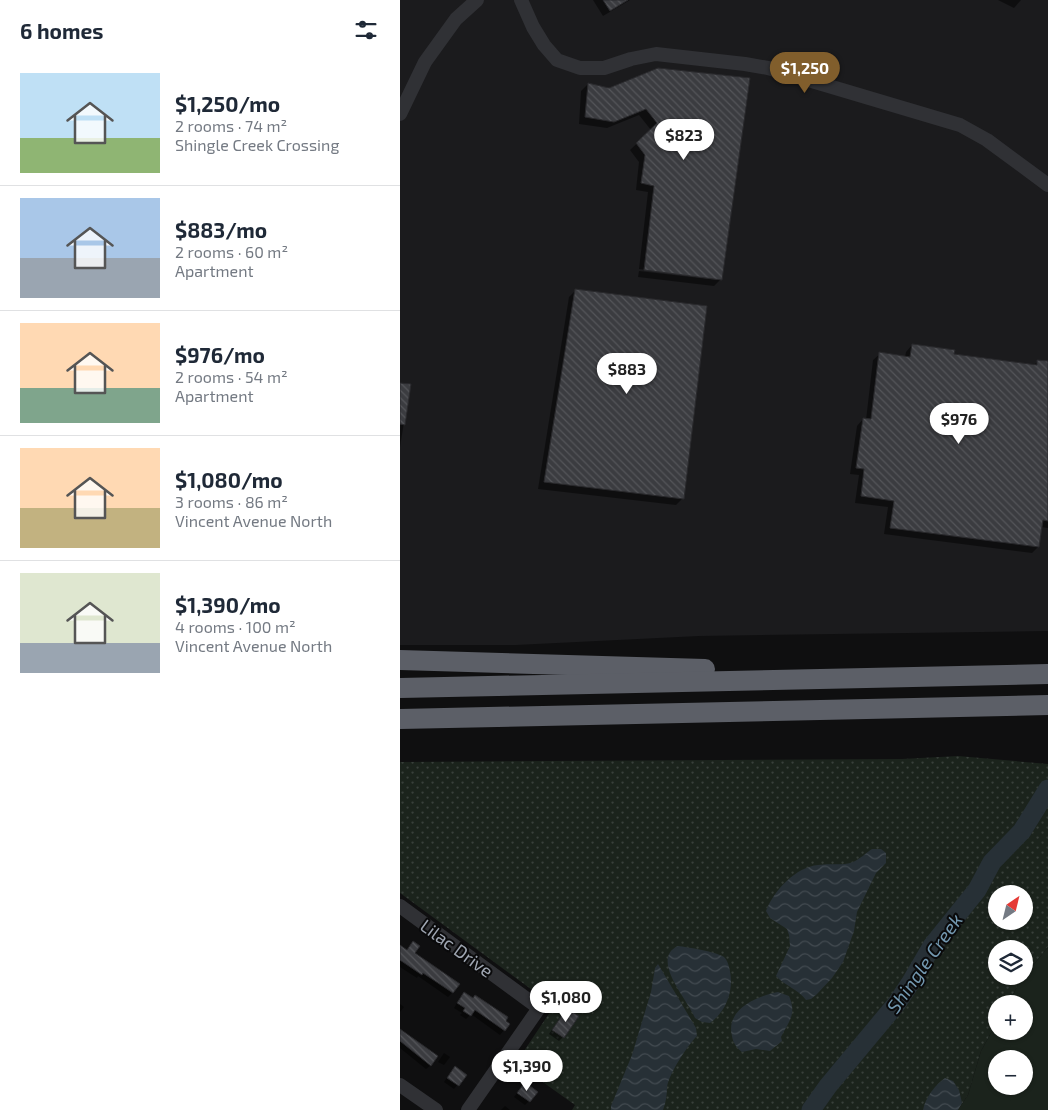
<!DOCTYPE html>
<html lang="en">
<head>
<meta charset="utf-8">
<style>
	:root { --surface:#fff; --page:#f6f6f7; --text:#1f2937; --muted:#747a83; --line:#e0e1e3; --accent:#815e2c }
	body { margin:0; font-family:"Exo 2",sans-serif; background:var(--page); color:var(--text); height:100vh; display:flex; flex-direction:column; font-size:19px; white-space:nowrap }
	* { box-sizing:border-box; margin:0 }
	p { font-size:16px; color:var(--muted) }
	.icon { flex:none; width:28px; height:28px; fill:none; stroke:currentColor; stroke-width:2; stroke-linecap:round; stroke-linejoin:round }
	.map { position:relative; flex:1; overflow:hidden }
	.panel { display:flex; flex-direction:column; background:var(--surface); width:400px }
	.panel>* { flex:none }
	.needle { width:32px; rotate:35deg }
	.fabs { position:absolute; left:588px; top:885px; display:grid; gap:10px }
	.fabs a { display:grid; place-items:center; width:45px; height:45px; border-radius:50%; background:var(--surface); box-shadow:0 1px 4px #0004; font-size:25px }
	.price { position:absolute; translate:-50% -42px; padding:0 11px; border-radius:18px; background:#fff; color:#222; font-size:16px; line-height:32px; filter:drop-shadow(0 1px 2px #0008) }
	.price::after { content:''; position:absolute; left:50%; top:30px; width:15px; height:11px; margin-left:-8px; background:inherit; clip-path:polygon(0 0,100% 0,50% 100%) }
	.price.current { background:var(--accent); color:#fff }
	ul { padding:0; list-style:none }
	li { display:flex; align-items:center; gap:15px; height:125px; padding:0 20px }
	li+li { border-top:1px solid var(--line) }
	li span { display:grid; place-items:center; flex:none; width:140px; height:100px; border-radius:0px; color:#555 }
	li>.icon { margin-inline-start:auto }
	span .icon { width:60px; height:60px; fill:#fffc; stroke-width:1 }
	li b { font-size:21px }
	h2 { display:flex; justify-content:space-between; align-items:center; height:60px; padding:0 20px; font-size:21px }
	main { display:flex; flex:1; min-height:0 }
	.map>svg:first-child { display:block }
	.built { fill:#1b1b1d }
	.grass { fill:url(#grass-dots); fill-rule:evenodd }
	.green { fill:#1b231c; fill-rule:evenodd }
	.water { fill:url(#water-waves) }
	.shadow { fill:#0007 }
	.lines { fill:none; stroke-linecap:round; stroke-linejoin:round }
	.river { stroke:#273036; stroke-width:19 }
	.building { fill:url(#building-back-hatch); stroke:#29292c }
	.minor { stroke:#303135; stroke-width:14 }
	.highway { stroke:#5c5f67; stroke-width:20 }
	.labels { text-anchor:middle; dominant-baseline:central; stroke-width:4; stroke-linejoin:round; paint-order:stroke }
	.street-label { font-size:18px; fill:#9fa6b2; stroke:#0a0a0b }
	.water-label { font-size:19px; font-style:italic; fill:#7398b0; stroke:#0a0a0b }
</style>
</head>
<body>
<main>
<section class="panel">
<h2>6 homes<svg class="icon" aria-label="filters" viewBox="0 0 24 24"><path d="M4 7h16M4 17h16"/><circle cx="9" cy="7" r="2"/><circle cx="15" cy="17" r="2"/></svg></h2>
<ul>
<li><span style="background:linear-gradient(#bfe0f5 65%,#8fb573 0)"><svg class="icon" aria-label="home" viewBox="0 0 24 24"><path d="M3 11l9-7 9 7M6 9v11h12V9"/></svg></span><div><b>$1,250/mo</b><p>2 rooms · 74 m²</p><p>Shingle Creek Crossing</p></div></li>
<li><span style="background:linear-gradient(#a9c7e8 60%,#9aa5b1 0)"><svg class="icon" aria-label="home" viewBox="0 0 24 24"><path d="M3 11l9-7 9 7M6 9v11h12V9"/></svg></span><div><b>$883/mo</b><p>2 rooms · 60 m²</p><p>Apartment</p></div></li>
<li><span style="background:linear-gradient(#ffd9b3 65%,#7fa58c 0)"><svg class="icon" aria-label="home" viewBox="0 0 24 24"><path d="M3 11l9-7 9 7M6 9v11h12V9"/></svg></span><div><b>$976/mo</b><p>2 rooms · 54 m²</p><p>Apartment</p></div></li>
<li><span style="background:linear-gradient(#ffd9b3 60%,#c2b280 0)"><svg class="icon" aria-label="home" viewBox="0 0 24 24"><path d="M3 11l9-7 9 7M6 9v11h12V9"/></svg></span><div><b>$1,080/mo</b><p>3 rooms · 86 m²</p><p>Vincent Avenue North</p></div></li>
<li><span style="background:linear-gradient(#dfe7d0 70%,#9aa5b1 0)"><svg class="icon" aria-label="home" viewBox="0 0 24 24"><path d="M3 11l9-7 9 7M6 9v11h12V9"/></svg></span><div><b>$1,390/mo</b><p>4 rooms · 100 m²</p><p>Vincent Avenue North</p></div></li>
</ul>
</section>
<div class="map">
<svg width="648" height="1110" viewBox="0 0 648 1110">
	<defs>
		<pattern id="grass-dots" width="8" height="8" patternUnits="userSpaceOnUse" patternTransform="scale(1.25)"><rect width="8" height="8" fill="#1b231c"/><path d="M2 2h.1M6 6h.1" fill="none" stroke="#39403b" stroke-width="1.8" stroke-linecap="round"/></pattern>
		<pattern id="water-waves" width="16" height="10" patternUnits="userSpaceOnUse" patternTransform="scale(1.25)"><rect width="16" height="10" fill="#273036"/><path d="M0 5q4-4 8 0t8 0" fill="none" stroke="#434b51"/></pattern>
		<pattern id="building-back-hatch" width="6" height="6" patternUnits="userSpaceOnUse" patternTransform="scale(1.25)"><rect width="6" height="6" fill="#3b3c40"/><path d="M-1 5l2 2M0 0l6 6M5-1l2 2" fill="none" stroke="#545559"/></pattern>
	</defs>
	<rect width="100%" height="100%" fill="#0f0f10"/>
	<polygon class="built" points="0,0 648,0 648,631 299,636 116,645 0,645"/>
	<path class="grass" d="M558,756L648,764V947L619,983L608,1004H596V1024L581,1051L568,1095L558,1110H172L175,1105L116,1063L154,1006L0,893V762L502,759ZM596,894H624V921H596ZM596,949H624V976H596Z"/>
	<path class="green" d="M648,947V1110H558L568,1095L581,1051L596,1024V1031H624V1004H608L619,983ZM596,1059H624V1086H596Z"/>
	<g class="water">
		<path d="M472,849H481L486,853V863L476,873L457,912L454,931L443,962L432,978L417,994L411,999L406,1000C398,989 385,986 376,976L390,946L389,935L387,929L370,918L366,911C374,890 396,867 418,865C429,863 443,866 453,862C460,859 466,853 472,849Z"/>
		<path d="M278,946C287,947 317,952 324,957C327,960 328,963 329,967C335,988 327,1011 310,1023L302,1022L295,1018C289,1001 249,959 278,946Z"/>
		<path d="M258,964L296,1028L297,1036C287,1046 269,1074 267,1087C267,1095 266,1102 263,1110H211V1106L232,1055L251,992L255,968Z"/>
		<path d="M378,992L389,996C397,1014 389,1021 381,1037L382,1041L370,1051L356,1049L342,1052C336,1047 333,1043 332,1036C325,1009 358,996 378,992Z"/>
		<path d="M545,1078L553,1081L559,1090L562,1103L558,1110H523C525,1098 535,1085 545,1078Z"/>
	</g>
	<g class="shadow">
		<polygon points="193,0 230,0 203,16"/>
		<polygon points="598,0 621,0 614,8"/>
		<polygon points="258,69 321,279 314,286 238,277 239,271 317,280 317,278 239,269 248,192 236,190 239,162 230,150 251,130 239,115 207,128 179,124 181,91 188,84 209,89"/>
		<polygon points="176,290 283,498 276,505 138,489 169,297"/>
		<polygon points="512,345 553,356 633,366 638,361 648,362 648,528 641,527 638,547 632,553 484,534 488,507 455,503 459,475 450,474 457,426 463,419 466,420 473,360 480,354 505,357 506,352"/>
		<polygon points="0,384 10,385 0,447"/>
		<polygon points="0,946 14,953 58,984 52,993 48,997 18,976 17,978 0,967"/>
		<polygon points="60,998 109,1024 100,1035 71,1014 66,1019 60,1015 62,1013 54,1008"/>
		<polygon points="0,1004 4,1007 0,1012"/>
		<polygon points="163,1014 163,1037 159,1041 149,1034"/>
		<polygon points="0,1030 31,1065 26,1069 0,1048"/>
		<polygon points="44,1053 50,1057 44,1065 38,1062"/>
		<polygon points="51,1072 65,1075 54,1089 44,1082"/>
		<polygon points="121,1088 129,1101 125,1105 114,1097"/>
		<polygon points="105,1106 110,1110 101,1110"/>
	</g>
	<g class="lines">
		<polyline class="river" points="411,1110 428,1086 497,1003 511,982 532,946 577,890 592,862 622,831 648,789"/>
	</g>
	<g class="building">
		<polygon points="203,0 228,0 210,11"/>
		<polygon points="258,68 350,78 322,280 244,270 254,186 241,183 245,155 236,143 257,123 246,109 214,122 185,117 188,83 209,88"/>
		<polygon points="175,289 307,306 284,499 144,482"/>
		<polygon points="512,344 555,350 554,354 637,365 637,360 648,361 648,521 643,520 639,547 490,528 494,501 461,496 464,469 456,468 463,418 471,419 479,352 510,357"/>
		<polygon points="0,383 11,384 5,425 0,424"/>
		<polygon points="13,941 20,946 15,953 60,984 53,993 23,973 22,975 0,960 0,945 7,950"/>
		<polygon points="64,992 73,998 75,995 108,1017 106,1021 110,1024 105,1031 75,1010 71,1016 63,1011 65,1008 57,1003"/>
		<polygon points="167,1008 179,1016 164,1038 152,1030"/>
		<polygon points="0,1029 38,1056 31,1066 0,1041"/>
		<polygon points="55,1066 67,1075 59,1086 47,1078"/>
		<polygon points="125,1082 138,1092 130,1102 117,1093"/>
	</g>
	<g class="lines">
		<g class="minor">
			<polyline points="121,0 133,27 144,45 157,60 180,68 204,68 231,59 256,54 345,64 368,68 560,125 587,140 648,185"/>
			<polyline points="0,114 25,62 56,19 77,0"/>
			<polyline points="0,906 139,1008 68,1110"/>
			<polyline points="0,1085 36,1110"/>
		</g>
		<g class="highway">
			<polyline points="0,660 305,669"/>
			<polyline points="0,688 648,674"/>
			<polyline points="0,719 648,705"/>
		</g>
	</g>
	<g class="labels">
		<g class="street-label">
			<text transform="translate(57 948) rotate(36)">Lilac Drive</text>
		</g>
		<g class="water-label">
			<text transform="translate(524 963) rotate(-55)">Shingle Creek</text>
		</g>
	</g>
</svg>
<div class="fabs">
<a><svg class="needle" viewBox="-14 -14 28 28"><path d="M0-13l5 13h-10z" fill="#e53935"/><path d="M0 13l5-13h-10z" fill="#747a83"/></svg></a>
<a><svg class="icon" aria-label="layers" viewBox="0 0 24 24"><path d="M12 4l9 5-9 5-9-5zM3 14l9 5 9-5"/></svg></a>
<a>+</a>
<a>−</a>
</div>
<b class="price current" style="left:405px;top:94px">$1,250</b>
<b class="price" style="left:284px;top:161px">$823</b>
<b class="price" style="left:227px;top:395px">$883</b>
<b class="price" style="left:559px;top:445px">$976</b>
<b class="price" style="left:166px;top:1023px">$1,080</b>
<b class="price" style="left:127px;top:1092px">$1,390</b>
</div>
</main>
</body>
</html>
